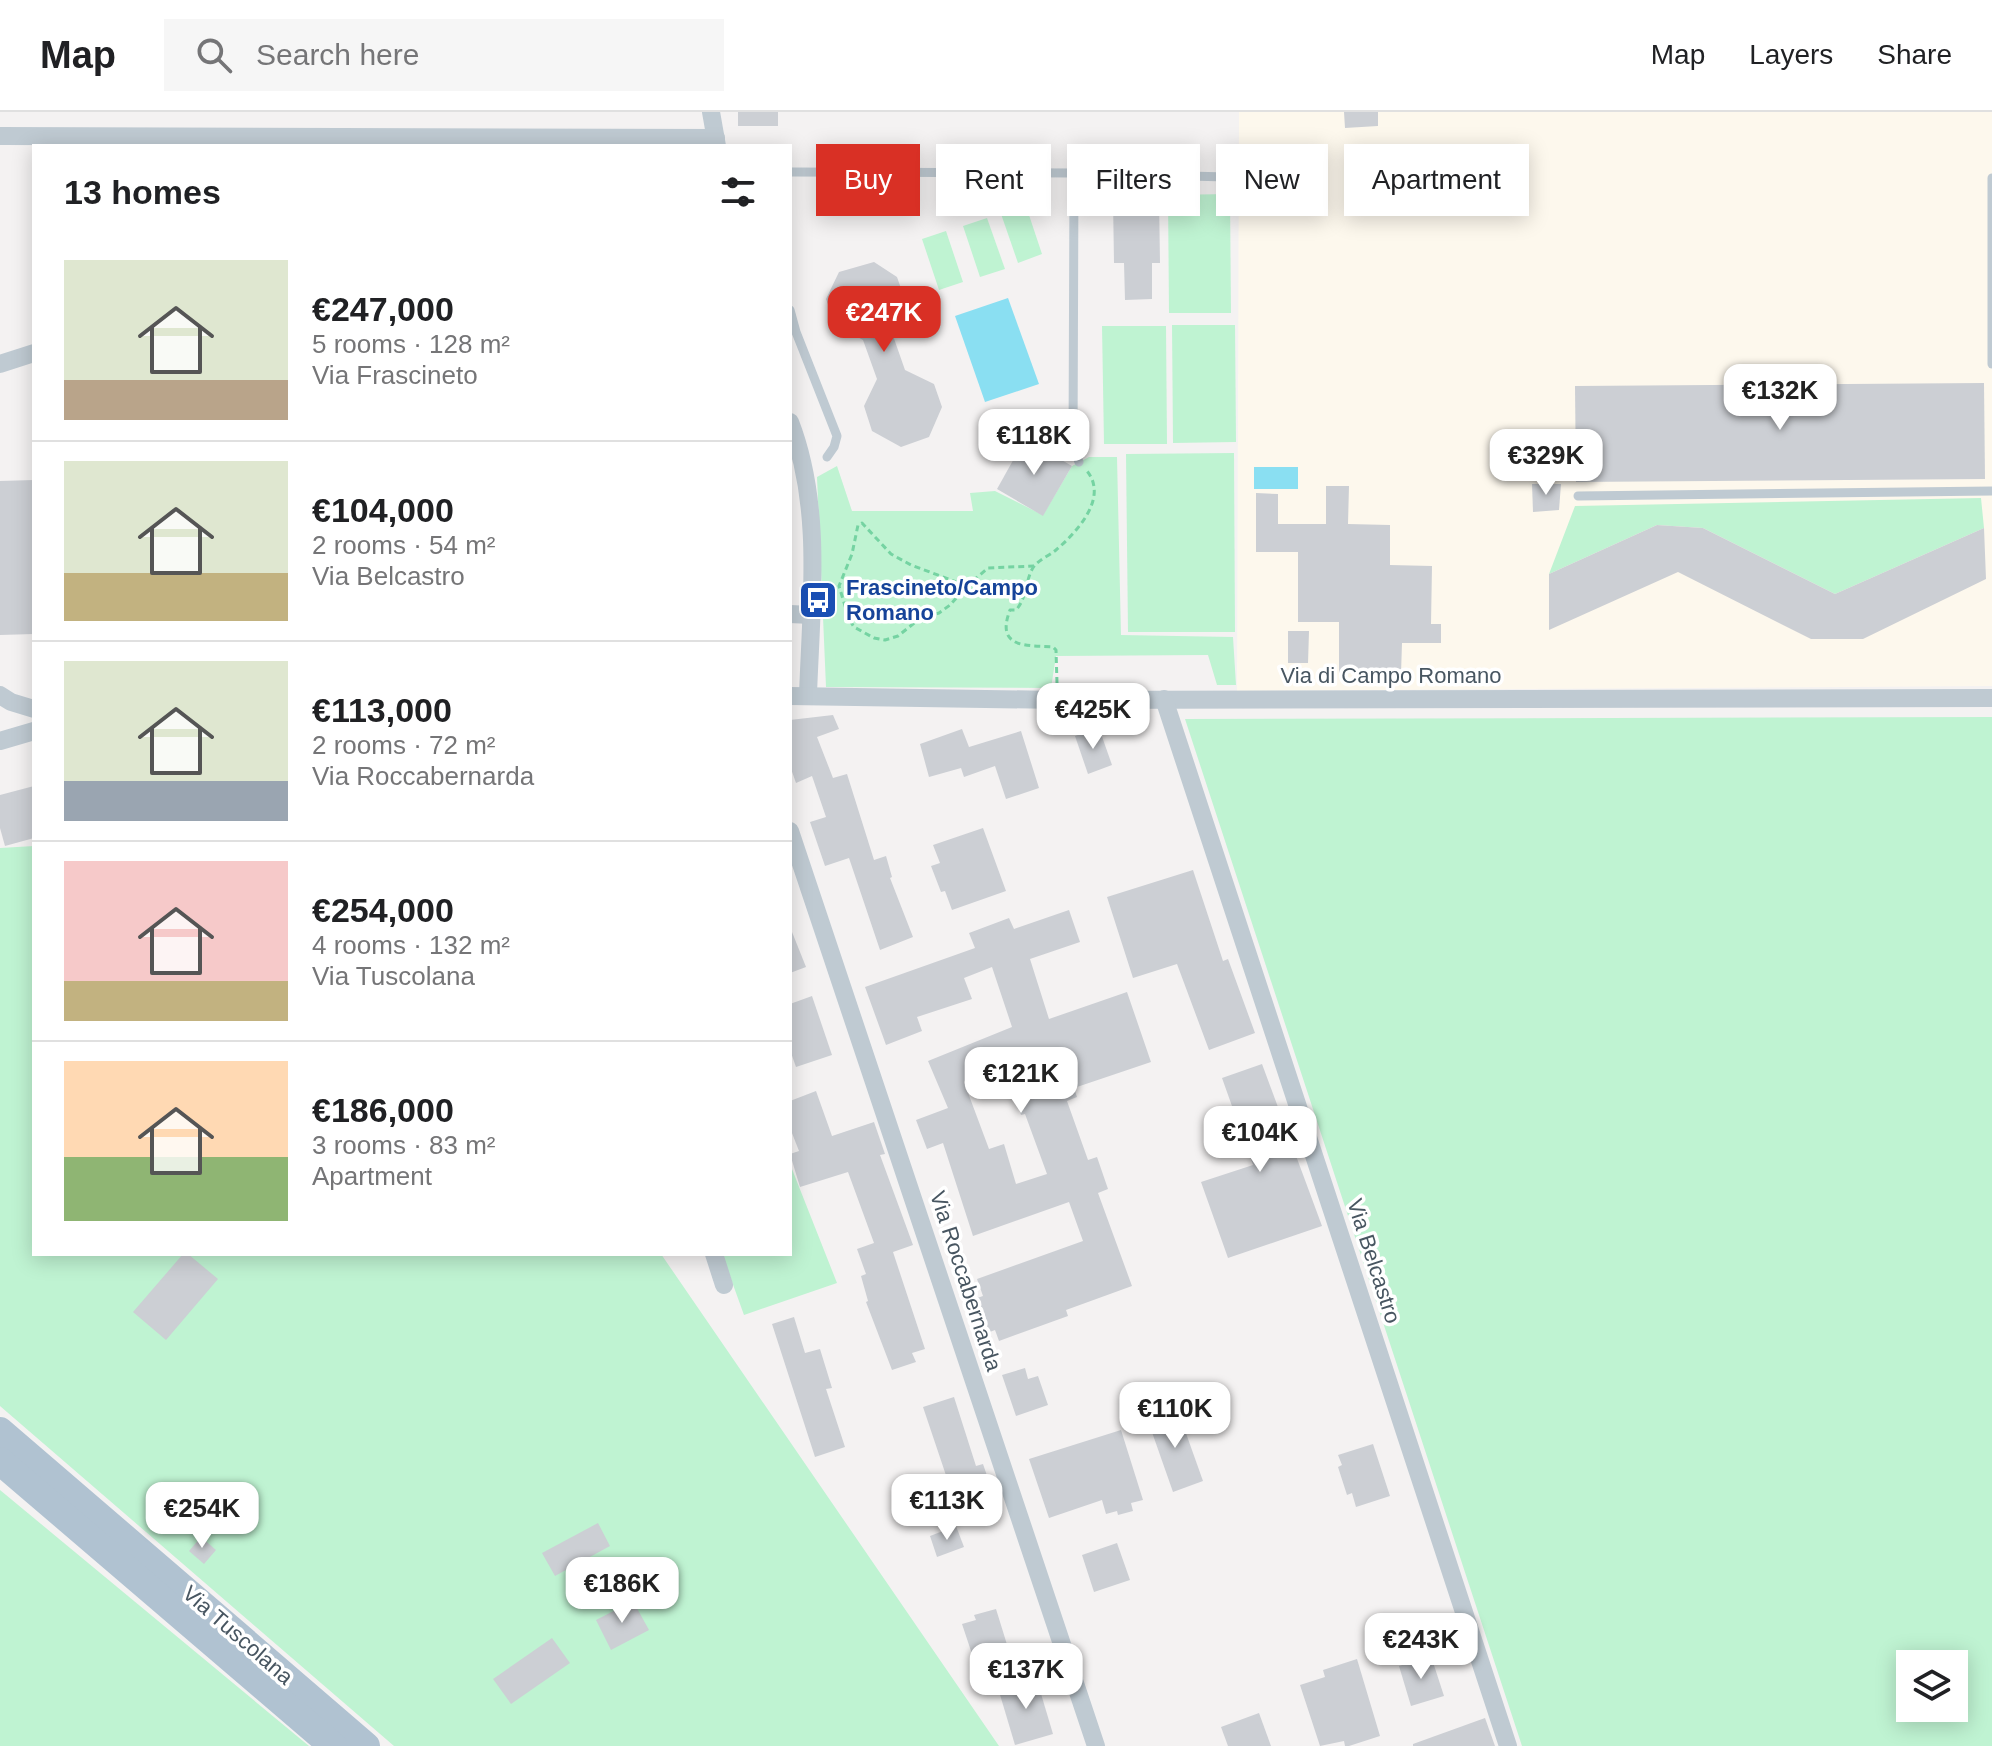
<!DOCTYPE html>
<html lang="en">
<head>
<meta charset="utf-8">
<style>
	:root { --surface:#fff; --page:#f6f6f6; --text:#202124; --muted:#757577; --line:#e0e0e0; --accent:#d93025 }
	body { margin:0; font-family:Arial,sans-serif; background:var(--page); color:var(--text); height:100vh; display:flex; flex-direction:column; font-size:30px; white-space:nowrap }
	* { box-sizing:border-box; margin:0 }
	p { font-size:26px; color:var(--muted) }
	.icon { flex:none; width:44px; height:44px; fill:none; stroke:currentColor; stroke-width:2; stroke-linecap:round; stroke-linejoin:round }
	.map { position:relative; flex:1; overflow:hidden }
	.sheet { position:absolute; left:32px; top:32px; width:760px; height:1112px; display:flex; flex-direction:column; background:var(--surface); border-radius:0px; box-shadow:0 4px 20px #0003 }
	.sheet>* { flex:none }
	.guide { position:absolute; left:816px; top:32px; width:760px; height:72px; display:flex; gap:16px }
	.fabs { position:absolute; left:1896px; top:1538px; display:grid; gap:16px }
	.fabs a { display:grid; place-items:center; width:72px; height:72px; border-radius:0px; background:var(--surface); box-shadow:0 4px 20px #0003; font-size:40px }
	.price { position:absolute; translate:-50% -68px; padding:0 18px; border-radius:16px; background:#fff; color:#222; font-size:26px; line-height:52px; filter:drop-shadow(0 2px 4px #0008) }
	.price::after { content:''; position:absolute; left:50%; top:48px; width:24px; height:18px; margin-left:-12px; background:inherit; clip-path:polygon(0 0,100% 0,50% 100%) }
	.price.on { background:var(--accent); color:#fff }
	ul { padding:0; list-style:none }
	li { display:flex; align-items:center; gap:24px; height:200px; padding:0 32px }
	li+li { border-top:2px solid var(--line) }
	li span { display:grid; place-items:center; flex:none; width:224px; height:160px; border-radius:0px; color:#555 }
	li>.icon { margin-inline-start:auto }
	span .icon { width:96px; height:96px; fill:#fffc; stroke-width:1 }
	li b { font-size:34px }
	h2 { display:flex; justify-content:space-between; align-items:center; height:96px; padding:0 32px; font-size:34px }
	.chip { padding:0 28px; border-radius:0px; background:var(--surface); box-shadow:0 4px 20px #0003; font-size:28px; line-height:72px }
	.chip.on { background:var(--accent); color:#fff }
	header { display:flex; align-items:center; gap:48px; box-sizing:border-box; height:112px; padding:0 40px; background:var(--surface); border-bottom:2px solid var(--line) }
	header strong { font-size:38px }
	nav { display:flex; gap:44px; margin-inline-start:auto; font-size:28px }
	.search { width:560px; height:72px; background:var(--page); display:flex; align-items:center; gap:20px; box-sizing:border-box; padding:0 28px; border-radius:0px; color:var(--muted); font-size:30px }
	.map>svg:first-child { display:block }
	.commercial { fill:#fdf8ed }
	.green { fill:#bff3d2; fill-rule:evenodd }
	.water { fill:#8adff2 }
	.building { fill:#cccfd4; fill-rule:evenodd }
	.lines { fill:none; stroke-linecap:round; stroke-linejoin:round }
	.path { stroke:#75d3a2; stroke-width:3; stroke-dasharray:6 4; stroke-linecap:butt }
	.service { stroke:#bfcad2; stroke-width:9 }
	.minor { stroke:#bfcad2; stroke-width:18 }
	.primary { stroke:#b0c2d1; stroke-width:28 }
	.labels { text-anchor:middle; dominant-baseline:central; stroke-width:7; stroke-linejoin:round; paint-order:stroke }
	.transit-label { font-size:22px; font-weight:bold; fill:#164399; stroke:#fff; text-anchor:start }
	.street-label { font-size:22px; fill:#485661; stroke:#fff }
</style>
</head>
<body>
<header>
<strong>Map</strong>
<div class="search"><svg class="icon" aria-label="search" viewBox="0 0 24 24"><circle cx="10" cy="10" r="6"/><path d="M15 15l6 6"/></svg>Search here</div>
<nav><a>Map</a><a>Layers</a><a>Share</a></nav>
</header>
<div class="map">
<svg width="1992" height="1634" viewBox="0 0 1992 1634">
	<rect width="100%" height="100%" fill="#f4f2f2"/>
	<polygon class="commercial" points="1239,0 1992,0 1992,574 1237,579"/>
	<g class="green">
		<polygon points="1230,82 1231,201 1169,201 1168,83"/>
		<polygon points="1025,91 1042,142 1018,151 1000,99"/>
		<polygon points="987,106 1005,157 980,165 963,114"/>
		<polygon points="946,119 963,170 939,178 922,127"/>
		<polygon points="1172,213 1235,213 1236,330 1173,331"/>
		<polygon points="1102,214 1166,214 1167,332 1104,332"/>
		<polygon points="1234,341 1235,520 1128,520 1126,342"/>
		<polygon points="1089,345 1117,345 1121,523 1233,525 1236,573 1217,573 1208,543 1056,544 1051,576 826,575 817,365 837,354 852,399 973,399 970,381 995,379 1043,403 1072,354"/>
		<polygon points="1981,386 1984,416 1835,482 1703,416 1657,413 1549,462 1575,394"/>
		<path d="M1992,605V1634H1522L1185,607ZM1910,1552H1954V1596H1910Z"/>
		<polygon points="34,734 34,1142 661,1142 999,1634 394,1634 0,1294 0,736"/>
		<polygon points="790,1052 837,1171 744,1203 722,1142 790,1142"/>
		<polygon points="0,1378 309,1634 0,1634"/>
	</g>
	<g class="water">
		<polygon points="1008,186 1039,272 985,290 955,204"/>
		<rect x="1254" y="355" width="44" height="22"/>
	</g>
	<g class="building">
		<rect x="738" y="0" width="40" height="14"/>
		<polygon points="1344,0 1378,0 1378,14 1345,16"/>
		<polygon points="1159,86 1160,151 1152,151 1152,187 1125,188 1124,151 1114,151 1113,87"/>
		<polygon points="874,150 897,165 905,188 891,218 905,258 934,272 942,295 929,325 901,335 872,319 864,294 877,267 863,228 835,212 826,187 839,160"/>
		<polygon points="1984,271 1985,367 1576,370 1575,274"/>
		<polygon points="1025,327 1072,354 1043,404 997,377"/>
		<polygon points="34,368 34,522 0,523 0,369"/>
		<polygon points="1532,372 1561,372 1559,398 1533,400"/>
		<polygon points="1326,374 1349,374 1348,412 1390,413 1390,453 1432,454 1431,512 1441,512 1441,531 1402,531 1401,562 1339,561 1339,510 1298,510 1298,440 1256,440 1256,381 1278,382 1278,412 1326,412"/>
		<polygon points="1657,413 1703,416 1835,482 1984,416 1986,467 1863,527 1811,527 1678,460 1549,518 1549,462"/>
		<polygon points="1288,519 1309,519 1308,551 1288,551"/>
		<polygon points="833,603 839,617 817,625 833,666 847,662 874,748 886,744 892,765 890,766 913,825 880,838 849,746 825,754 810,710 826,705 812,664 796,671 790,654 790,608"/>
		<polygon points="1099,616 1112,653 1088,662 1075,624"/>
		<polygon points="962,617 969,635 1021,619 1039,676 1006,687 995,654 964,665 961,656 929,665 920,632"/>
		<polygon points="34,674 34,726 5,734 0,716 0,683"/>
		<polygon points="983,716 1006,779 952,798 945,779 941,780 931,754 940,751 933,733"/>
		<polygon points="1193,758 1223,849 1228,847 1255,921 1209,938 1177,852 1133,866 1107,785"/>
		<path d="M1069,798L1080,830L1030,847L1049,907L1127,880L1151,950L1074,976L1077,985L1067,989L1088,1048L1097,1045L1108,1077L1098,1081L1132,1174L1066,1198L1068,1204L999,1229L995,1218L977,1225L965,1190L983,1184L977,1167L1083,1129L1069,1090L973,1124L943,1031L927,1037L916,1008L948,996L928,949L1012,915L992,855L964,866L972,887L917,905L922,919L886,933L865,875L975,836L969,821L1009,806L1014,817ZM1005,953L1021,1003L1025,1002L1047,1062L1016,1072L1004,1032L989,1037L964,970L967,966Z"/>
		<polygon points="790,815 806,855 790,861"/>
		<polygon points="812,884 832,943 796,955 790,938 790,892"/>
		<polygon points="1262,952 1322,1114 1228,1146 1201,1070 1253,1053 1222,966"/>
		<polygon points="816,979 832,1024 874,1010 885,1042 880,1043 913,1133 893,1140 925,1237 912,1241 916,1250 892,1258 866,1190 868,1189 861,1164 866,1162 857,1137 874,1131 848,1060 800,1075 790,1042 799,1039 790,1016 790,989"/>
		<polygon points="183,1142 188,1142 218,1167 166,1228 133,1200"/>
		<polygon points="794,1205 805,1241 820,1237 832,1276 826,1277 845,1335 815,1345 772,1212"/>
		<polygon points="1025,1256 1028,1267 1038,1264 1048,1293 1016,1304 1002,1263"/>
		<polygon points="954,1285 976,1354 983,1352 995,1387 958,1399 923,1295"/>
		<polygon points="1177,1296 1203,1369 1173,1380 1147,1306"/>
		<polygon points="1121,1318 1143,1388 1131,1391 1133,1399 1118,1403 1117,1399 1106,1402 1102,1388 1049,1406 1029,1347"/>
		<polygon points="1373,1332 1390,1384 1356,1395 1352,1381 1347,1383 1338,1355 1342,1353 1338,1343"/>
		<polygon points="598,1411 610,1434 555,1464 542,1441"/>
		<polygon points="956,1414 964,1435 937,1445 930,1424"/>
		<polygon points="201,1425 216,1438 204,1452 189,1439"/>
		<polygon points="1117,1431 1130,1468 1094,1480 1082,1443"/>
		<polygon points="669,1450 677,1466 649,1480 641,1464"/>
		<polygon points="633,1489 649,1518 611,1538 596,1508"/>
		<polygon points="996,1497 1009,1539 981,1548 979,1543 973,1545 962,1512 976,1508 974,1503"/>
		<polygon points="552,1526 570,1551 511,1592 493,1567"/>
		<polygon points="1431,1544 1444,1584 1411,1594 1399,1554"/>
		<polygon points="1357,1547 1380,1624 1349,1634 1345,1634 1344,1629 1320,1634 1300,1573 1325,1565 1323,1558"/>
		<polygon points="1036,1565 1053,1622 1015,1633 998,1576"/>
		<polygon points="1259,1601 1271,1634 1228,1634 1221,1615"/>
		<polygon points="1485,1606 1495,1634 1413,1634 1413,1632"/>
	</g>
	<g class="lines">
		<g class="path">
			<polyline points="967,474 911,453 891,442 862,411 858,413 852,442 839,474 849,507 854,515 874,526 885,528 898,524 918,508 939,501 950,493 967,474 988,456 1034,454"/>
			<path d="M1057,571L1056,538L1053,535C1027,533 995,537 1010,498H1016C1028,485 1025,465 1035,453C1041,447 1050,443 1056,438C1076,421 1109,386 1087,359"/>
		</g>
		<g class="service">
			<polyline points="790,60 1074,61 1227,65"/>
			<polyline points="1074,61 1073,335 1079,350"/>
			<polyline points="1992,66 1992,252"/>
			<polyline points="790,198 796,220 837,324 834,335 827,345"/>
			<polyline points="1578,384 1992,379"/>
		</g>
		<g class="minor">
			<polyline points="711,0 717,34"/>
			<polyline points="0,24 716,26"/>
			<polyline points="0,252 34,241"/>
			<path d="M790,310C823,395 811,493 808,583"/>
			<polyline points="790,502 811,503"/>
			<polyline points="0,583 11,590 34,597"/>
			<polyline points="790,584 1058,588 1992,586"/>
			<polyline points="1164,587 1508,1634"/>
			<polyline points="0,629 34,619"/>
			<polyline points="790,719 1096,1634"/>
			<polyline points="714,1142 724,1173"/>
		</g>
		<g class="primary">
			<polyline points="0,1319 366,1634"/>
			<polyline points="0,1349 333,1634"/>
		</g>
	</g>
	<defs>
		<g id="bus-square" transform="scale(2)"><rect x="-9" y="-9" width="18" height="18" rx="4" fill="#1a4fb4" stroke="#fff"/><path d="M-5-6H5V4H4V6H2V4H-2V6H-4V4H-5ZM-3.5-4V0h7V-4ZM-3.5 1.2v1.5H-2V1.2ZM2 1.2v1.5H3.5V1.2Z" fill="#fff"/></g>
	</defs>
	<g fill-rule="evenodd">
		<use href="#bus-square" x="818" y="488"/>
	</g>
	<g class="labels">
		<g class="transit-label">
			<text x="846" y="475">Frascineto/Campo<tspan x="846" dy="25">Romano</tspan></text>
		</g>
		<g class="street-label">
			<text x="1391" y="563">Via di Campo Romano</text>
			<text transform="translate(1374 1149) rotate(72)">Via Belcastro</text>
			<text transform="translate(966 1169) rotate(72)">Via Roccabernarda</text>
			<text transform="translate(238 1523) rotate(41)">Via Tuscolana</text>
		</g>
	</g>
</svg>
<div class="fabs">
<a><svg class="icon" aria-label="layers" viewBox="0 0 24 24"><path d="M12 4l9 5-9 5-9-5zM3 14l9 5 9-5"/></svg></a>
</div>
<b class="price on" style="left:884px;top:242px">€247K</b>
<b class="price" style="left:1780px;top:320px">€132K</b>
<b class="price" style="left:1034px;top:365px">€118K</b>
<b class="price" style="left:1546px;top:385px">€329K</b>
<b class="price" style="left:1093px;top:639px">€425K</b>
<b class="price" style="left:1021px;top:1003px">€121K</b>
<b class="price" style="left:1260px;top:1062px">€104K</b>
<b class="price" style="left:1175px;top:1338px">€110K</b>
<b class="price" style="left:947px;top:1430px">€113K</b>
<b class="price" style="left:202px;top:1438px">€254K</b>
<b class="price" style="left:622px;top:1513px">€186K</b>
<b class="price" style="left:1421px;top:1569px">€243K</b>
<b class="price" style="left:1026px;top:1599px">€137K</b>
<div class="guide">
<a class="chip on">Buy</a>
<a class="chip">Rent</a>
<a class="chip">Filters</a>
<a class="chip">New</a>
<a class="chip">Apartment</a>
</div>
<section class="sheet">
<h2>13 homes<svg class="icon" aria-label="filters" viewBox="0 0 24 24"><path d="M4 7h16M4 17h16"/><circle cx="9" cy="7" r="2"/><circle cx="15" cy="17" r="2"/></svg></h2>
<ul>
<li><span style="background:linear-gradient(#dfe7d0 75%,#b9a48a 0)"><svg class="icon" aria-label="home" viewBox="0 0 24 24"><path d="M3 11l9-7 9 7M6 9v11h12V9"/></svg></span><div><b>€247,000</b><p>5 rooms · 128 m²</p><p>Via Frascineto</p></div></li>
<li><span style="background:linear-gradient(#dfe7d0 70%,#c2b280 0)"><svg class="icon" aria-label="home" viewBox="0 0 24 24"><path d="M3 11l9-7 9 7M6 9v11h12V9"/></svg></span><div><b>€104,000</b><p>2 rooms · 54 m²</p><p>Via Belcastro</p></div></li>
<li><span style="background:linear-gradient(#dfe7d0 75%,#9aa5b1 0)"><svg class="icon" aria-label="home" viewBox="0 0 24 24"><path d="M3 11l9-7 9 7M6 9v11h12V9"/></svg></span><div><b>€113,000</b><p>2 rooms · 72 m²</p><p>Via Roccabernarda</p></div></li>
<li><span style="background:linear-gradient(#f6c9c9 75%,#c2b280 0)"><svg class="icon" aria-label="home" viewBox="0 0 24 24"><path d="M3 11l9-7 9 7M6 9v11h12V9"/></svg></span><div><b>€254,000</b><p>4 rooms · 132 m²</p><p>Via Tuscolana</p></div></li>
<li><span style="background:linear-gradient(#ffd9b3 60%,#8fb573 0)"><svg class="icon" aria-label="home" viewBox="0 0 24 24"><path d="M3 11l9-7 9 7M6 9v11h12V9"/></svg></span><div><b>€186,000</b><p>3 rooms · 83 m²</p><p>Apartment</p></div></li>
</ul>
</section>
</div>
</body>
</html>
